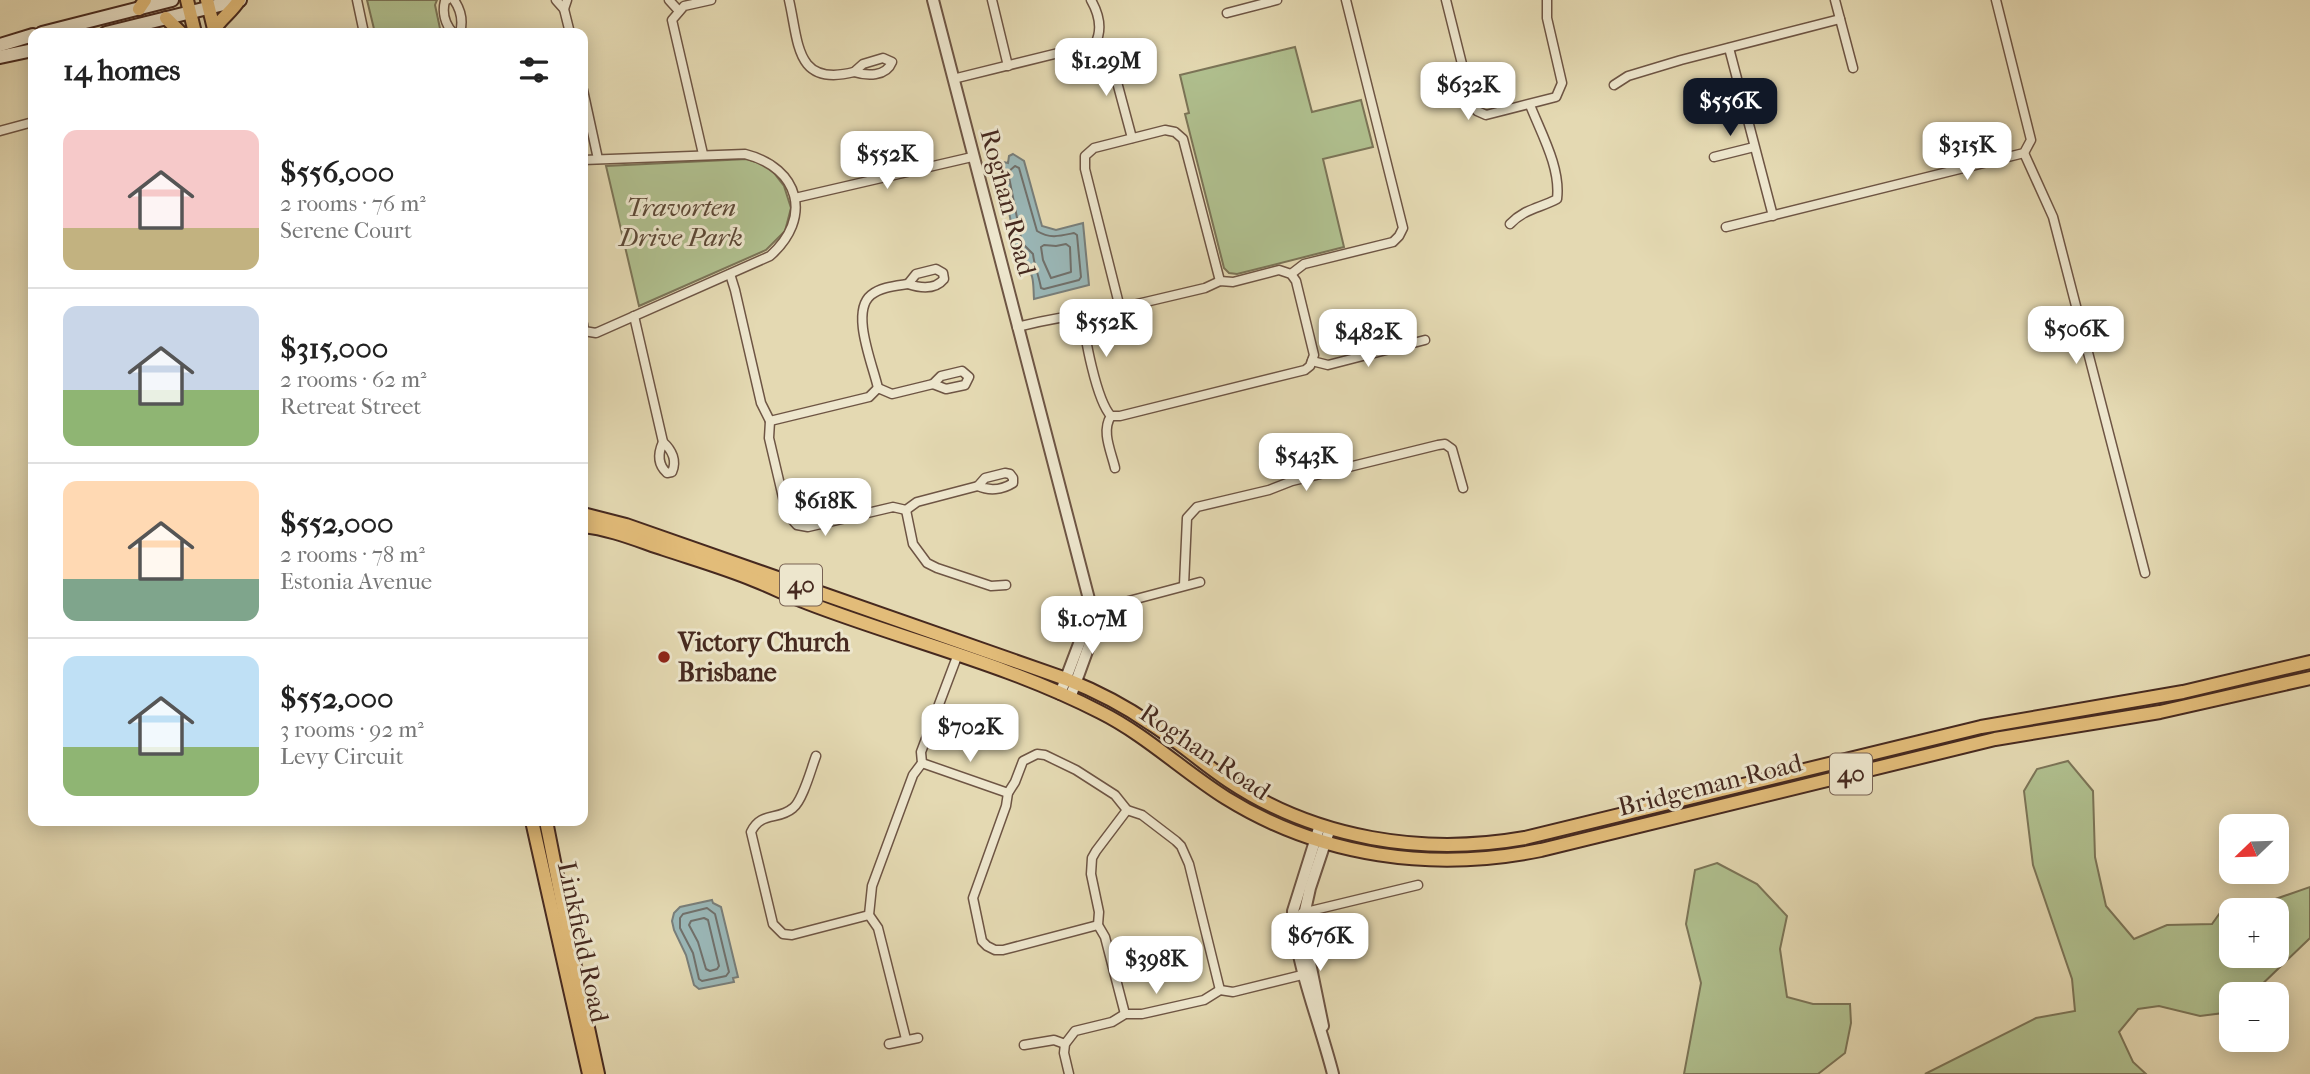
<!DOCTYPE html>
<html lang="en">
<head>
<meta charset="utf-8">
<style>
	:root { --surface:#fff; --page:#f6f6f6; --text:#222; --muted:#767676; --line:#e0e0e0; --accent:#111827 }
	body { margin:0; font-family:"IM FELL French Canon",serif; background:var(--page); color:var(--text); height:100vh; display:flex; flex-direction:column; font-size:26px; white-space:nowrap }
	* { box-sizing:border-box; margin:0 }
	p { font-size:23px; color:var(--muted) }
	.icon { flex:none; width:38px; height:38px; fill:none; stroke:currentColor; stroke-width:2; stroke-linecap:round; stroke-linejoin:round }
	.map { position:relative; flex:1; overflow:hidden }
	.side { position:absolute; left:28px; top:28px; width:560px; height:798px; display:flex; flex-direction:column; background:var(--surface); border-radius:14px; box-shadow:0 4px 18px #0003 }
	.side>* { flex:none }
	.needle { width:46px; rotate:247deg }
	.buttons { position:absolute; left:2219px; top:814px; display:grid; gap:14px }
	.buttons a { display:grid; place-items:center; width:70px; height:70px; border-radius:14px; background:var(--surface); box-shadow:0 4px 18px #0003; font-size:35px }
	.price { position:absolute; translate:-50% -60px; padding:0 16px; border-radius:14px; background:#fff; color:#222; font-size:23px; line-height:46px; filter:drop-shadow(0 2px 4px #0008) }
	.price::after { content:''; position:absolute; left:50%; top:42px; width:21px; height:16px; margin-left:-10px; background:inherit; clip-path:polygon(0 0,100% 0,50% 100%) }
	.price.current { background:var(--accent); color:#fff }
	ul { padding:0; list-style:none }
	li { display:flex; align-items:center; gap:21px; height:175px; padding:0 35px }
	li+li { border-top:2px solid var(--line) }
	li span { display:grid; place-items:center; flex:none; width:196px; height:140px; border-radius:14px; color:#555 }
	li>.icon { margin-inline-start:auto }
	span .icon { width:84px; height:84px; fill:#fffc; stroke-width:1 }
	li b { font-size:30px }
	h2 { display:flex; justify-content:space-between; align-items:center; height:84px; padding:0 35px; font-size:30px }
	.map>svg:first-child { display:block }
	.green { fill:#b0c08f; stroke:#7b7457; stroke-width:2; fill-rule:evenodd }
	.water { fill:#9ab7b7; stroke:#787e7a; stroke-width:2 }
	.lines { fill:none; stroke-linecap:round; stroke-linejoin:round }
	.shore { stroke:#70706b; stroke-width:2 }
	.minor-casing { stroke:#6e5544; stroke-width:11 }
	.tertiary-casing { stroke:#6e5544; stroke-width:14 }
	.secondary-casing { stroke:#46291f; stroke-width:16 }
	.primary-casing { stroke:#46291f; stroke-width:16 }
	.minor { stroke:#ede6cd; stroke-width:8 }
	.tertiary { stroke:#ede6cd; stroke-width:10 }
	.secondary { stroke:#ede6cd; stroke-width:12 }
	.primary { stroke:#e2bc79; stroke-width:12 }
	.poi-dot { fill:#8f2418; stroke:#ede6cd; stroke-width:2.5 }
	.labels { text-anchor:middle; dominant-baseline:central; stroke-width:6; stroke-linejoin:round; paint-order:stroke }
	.shield { fill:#ede6cd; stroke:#786253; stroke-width:2 }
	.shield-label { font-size:24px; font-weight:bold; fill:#46291f }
	.street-label { font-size:26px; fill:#46291f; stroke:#ede6cd }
	.park-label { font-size:26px; font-style:italic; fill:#5b4735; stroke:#ede6cd }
	.poi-label { font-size:26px; font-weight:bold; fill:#46291f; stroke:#ede6cd; text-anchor:start }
</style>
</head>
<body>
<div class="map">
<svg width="2310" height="1074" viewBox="0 0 2310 1074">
	<rect width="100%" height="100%" fill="#e4d9b2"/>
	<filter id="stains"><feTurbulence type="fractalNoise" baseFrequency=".00286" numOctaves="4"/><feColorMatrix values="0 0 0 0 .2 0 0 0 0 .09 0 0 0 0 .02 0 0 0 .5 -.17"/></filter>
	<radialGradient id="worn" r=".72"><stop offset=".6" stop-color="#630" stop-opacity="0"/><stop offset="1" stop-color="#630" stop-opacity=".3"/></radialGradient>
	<g class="green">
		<polygon points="367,0 437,0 435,5 441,33 375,33"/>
		<polygon points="1295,47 1312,112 1361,100 1373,147 1323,159 1344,247 1237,274 1229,273 1224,268 1185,114 1189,113 1180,75"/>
		<polygon points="747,159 762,164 771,169 784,186 791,208 785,231 766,250 639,306 606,166"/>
		<path d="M2068,761L2093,791L2095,857L2106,906L2134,939L2167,925L2212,924L2227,903L2261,904L2310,887V938L2252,994H2231V1012L2200,1016L2159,1006L2138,1009L2119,1032L2133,1062L2146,1074H1925L2036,1018L2075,1011L2072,979L2033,865L2024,791L2037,769ZM2277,910V956H2231V910Z"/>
		<polygon points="1717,863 1757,884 1787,916 1780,949 1787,997 1813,1004 1850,1004 1851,1023 1845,1053 1818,1074 1684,1074 1701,983 1686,924 1695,870"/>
	</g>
	<g class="water">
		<path d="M1013,154L1024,161L1042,226L1056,230L1083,223L1089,285L1034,299C1033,286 1035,273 1024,264L1027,257L1016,248L999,161L1008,163L1009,156Z"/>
		<polygon points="712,900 713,903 721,907 738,977 733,978 734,982 699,989 694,985 686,955 674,930 672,921 674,913 680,907"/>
	</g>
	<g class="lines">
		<g class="shore">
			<path d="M1015,166L1019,168L1037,231C1050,239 1060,236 1074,233L1077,235L1081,277L1079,280L1044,289L1041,288C1039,276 1034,265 1033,254L1022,243L1008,172Z"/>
			<polygon points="1066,244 1070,247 1071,272 1051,278 1043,260 1041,247 1044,245 1056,246"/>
			<polygon points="707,908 715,914 729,972 726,976 702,981 699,979 693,953 680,928 680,918 683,914"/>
			<polygon points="704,918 708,920 719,966 717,969 710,971 706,969 698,942 689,925 691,921"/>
		</g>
		<g class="minor-casing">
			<g id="minor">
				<polyline points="357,0 364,33"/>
				<path d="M447,0L445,1C442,12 445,24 453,33"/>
				<path d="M454,0C461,10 463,22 460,33"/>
				<polyline points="556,0 564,9"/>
				<polyline points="567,0 564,9 570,33"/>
				<polyline points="669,0 679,11"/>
				<path d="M789,0C799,43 795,87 854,72"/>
				<polyline points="992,0 1008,66"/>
				<polyline points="1446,0 1472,104 1477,111 1486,115 1556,97 1562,83 1547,18 1547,0"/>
				<polyline points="1835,0 1853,68"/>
				<polyline points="1227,13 1277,0"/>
				<polyline points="1095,44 1104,47 1110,56 1132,138"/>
				<polyline points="1729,48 1773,216"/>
				<path d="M883,58L892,62C886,77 867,76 854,72L863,64Z"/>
				<path d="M953,79L1095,44C1103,29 1099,14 1091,0"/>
				<polyline points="1614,85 1628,76 1681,60 1840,19"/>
				<polyline points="583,90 598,159"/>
				<polyline points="0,131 33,122"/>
				<polyline points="2024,153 2053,217 2145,573"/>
				<polyline points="703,154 672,20 684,6 711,0"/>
				<polyline points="1714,157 1754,147"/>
				<path d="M583,160L745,154C800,168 813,218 770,256L596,333L584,331L583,324"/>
				<polyline points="795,198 972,157"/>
				<path d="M1510,224C1524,209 1540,208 1557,199C1561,168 1541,133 1530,105"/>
				<polyline points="1726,227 2024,153 2031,140 1996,0"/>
				<path d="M936,269L943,273L944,279C935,290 920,288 908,284L916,274Z"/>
				<polyline points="730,274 735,290 761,403 770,421 869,397 878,388 892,394 933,384"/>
				<polyline points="1291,274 1304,264 1393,242 1399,236 1403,228 1346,0"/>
				<polyline points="1120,308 1085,169 1085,156 1094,148 1165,130 1175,132 1183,139 1220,281"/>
				<polyline points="634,316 663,442"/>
				<path d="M1017,327C1045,320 1071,315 1099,313L1205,288L1220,281L1233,282L1279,270L1291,274L1296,281L1314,355L1310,366L1305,370L1120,416H1111C1097,401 1083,335 1084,314"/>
				<polyline points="1312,361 1328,365 1425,340"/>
				<polygon points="962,371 969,377 965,385 946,389 933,384 941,376"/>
				<path d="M878,388C873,365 850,312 871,295C881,287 895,286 908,284"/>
				<path d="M1111,416C1101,431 1111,451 1115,468"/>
				<polyline points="770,421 769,438 785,506 788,515 797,525 808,527 893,507 906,510 917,502 978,486"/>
				<path d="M663,442C672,450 677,461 672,472L667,473C657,464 658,453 663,442Z"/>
				<path d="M1005,473L1010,474L1013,478V483C1002,490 989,491 978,486L985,478Z"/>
				<polyline points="906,510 913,544 927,563 937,568 991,586 1006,585"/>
				<polyline points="1184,585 1187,518 1197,507 1269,490 1292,481 1438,445 1445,444 1452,449 1463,488"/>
				<polyline points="1091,611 1200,582"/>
				<path d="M816,756C811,769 803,800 793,808C778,821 761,811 751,832L773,924L783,934L792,935L869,915"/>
				<polyline points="922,763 1008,793"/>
				<polyline points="1302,913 1418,885"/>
				<polyline points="1098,925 1003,950 995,950 987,946 982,941 973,898 1006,806 1008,793 1015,782 1023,761 1037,754 1045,755 1076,770 1115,795 1127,810 1142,815 1176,841 1181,846 1189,864 1220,990"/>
				<polyline points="1125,1014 1105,937 1098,925 1099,912 1091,874 1092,858 1096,851 1127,810"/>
				<polyline points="906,1039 878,928 869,915 872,886 913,775 922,763 921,752 958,654"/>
				<polyline points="889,1044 918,1038"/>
				<polyline points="1024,1045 1054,1040 1065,1044"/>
				<polyline points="1069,1074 1064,1053 1065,1044 1075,1031 1112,1022 1125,1014 1142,1014 1204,1000 1220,990 1233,992 1306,974"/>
			</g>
		</g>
		<g class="tertiary-casing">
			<g id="tertiary">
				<polyline points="933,0 1090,603 1094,632 1070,698"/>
				<polyline points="1060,694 1085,628 1091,619"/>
				<path d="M1320,825L1293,911V921C1299,973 1320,1023 1333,1074"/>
				<polyline points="1323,1026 1302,924 1310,888 1330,828"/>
			</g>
		</g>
		<g class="secondary-casing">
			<g id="secondary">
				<polyline points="42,33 172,0"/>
				<polyline points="106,33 240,0"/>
				<polyline points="0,45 33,35"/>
				<polyline points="0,57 33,50"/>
			</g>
		</g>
		<g class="primary-casing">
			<g id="primary">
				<polyline points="187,0 195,33"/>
				<polyline points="207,0 215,33"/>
				<polyline points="139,9 145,0"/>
				<polyline points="166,18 181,33"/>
				<path d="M214,30C221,18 232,12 239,0"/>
				<path d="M583,514L626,525L1066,679C1096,691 1125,706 1151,724C1178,741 1202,763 1229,781C1316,839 1423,856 1525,838L1981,727L2183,692L2310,662"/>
				<path d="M583,526C611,529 637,540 664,549C694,559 725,568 754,580C772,587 789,596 808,603C904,640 1007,664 1100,712C1146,735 1183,771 1226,798C1321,857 1433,872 1541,850L1995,739L2160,712L2310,678"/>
				<polyline points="532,821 589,1074"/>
				<polyline points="546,821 577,977 598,1074"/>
			</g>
		</g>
		<use href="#minor" class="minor"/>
		<use href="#tertiary" class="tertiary"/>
		<use href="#secondary" class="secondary"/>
		<use href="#primary" class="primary"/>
	</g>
	<circle class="poi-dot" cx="664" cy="657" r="7"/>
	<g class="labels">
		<g class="shield">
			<rect x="780" y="564.5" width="42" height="41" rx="5"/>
			<rect x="1830" y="753.5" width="42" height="41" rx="5"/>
		</g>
		<g class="shield-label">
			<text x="801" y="585">40</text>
			<text x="1851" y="774">40</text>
		</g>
		<g class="street-label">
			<text transform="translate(1008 202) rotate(75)">Roghan Road</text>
			<text transform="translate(1205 752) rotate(34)">Roghan Road</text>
			<text transform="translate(1710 785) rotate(-14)">Bridgeman Road</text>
			<text transform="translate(583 942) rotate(78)">Linkfield Road</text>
		</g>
		<g class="park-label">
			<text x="681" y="207">Travorten<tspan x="681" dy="30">Drive Park</tspan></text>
		</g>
		<g class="poi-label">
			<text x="678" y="642">Victory Church<tspan x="678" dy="30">Brisbane</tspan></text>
		</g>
	</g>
	<rect width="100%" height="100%" filter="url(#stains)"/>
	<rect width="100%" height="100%" fill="url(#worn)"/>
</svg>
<div class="buttons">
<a><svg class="needle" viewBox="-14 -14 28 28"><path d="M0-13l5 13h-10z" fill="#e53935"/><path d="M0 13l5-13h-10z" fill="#767676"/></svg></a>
<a>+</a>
<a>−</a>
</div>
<b class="price" style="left:1106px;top:98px">$1.29M</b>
<b class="price" style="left:1468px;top:122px">$632K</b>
<b class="price current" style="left:1730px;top:138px">$556K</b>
<b class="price" style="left:1967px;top:182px">$315K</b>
<b class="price" style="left:887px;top:191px">$552K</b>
<b class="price" style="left:1106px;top:359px">$552K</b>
<b class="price" style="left:2076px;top:366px">$506K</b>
<b class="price" style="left:1368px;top:369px">$482K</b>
<b class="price" style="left:1306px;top:493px">$543K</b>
<b class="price" style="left:825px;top:538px">$618K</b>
<b class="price" style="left:1092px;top:656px">$1.07M</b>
<b class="price" style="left:970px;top:764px">$702K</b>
<b class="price" style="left:1320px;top:973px">$676K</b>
<b class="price" style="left:1156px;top:996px">$398K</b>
<section class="side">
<h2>14 homes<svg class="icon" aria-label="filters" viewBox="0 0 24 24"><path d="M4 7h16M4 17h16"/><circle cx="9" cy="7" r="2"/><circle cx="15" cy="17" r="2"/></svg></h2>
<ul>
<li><span style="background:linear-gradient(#f6c9c9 70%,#c2b280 0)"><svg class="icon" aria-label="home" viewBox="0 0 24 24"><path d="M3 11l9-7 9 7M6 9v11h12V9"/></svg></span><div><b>$556,000</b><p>2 rooms · 76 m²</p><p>Serene Court</p></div></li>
<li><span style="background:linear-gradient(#c9d6e8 60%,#8fb573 0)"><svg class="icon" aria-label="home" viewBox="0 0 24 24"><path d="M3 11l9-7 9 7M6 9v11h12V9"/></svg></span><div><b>$315,000</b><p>2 rooms · 62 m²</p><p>Retreat Street</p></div></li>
<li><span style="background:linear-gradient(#ffd9b3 70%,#7fa58c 0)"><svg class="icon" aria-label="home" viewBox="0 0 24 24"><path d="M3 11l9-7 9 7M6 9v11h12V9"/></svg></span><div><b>$552,000</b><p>2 rooms · 78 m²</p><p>Estonia Avenue</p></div></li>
<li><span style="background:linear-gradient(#bfe0f5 65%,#8fb573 0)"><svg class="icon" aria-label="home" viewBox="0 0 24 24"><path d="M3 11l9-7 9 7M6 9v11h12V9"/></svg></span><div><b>$552,000</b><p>3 rooms · 92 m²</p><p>Levy Circuit</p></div></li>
</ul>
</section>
</div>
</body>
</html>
